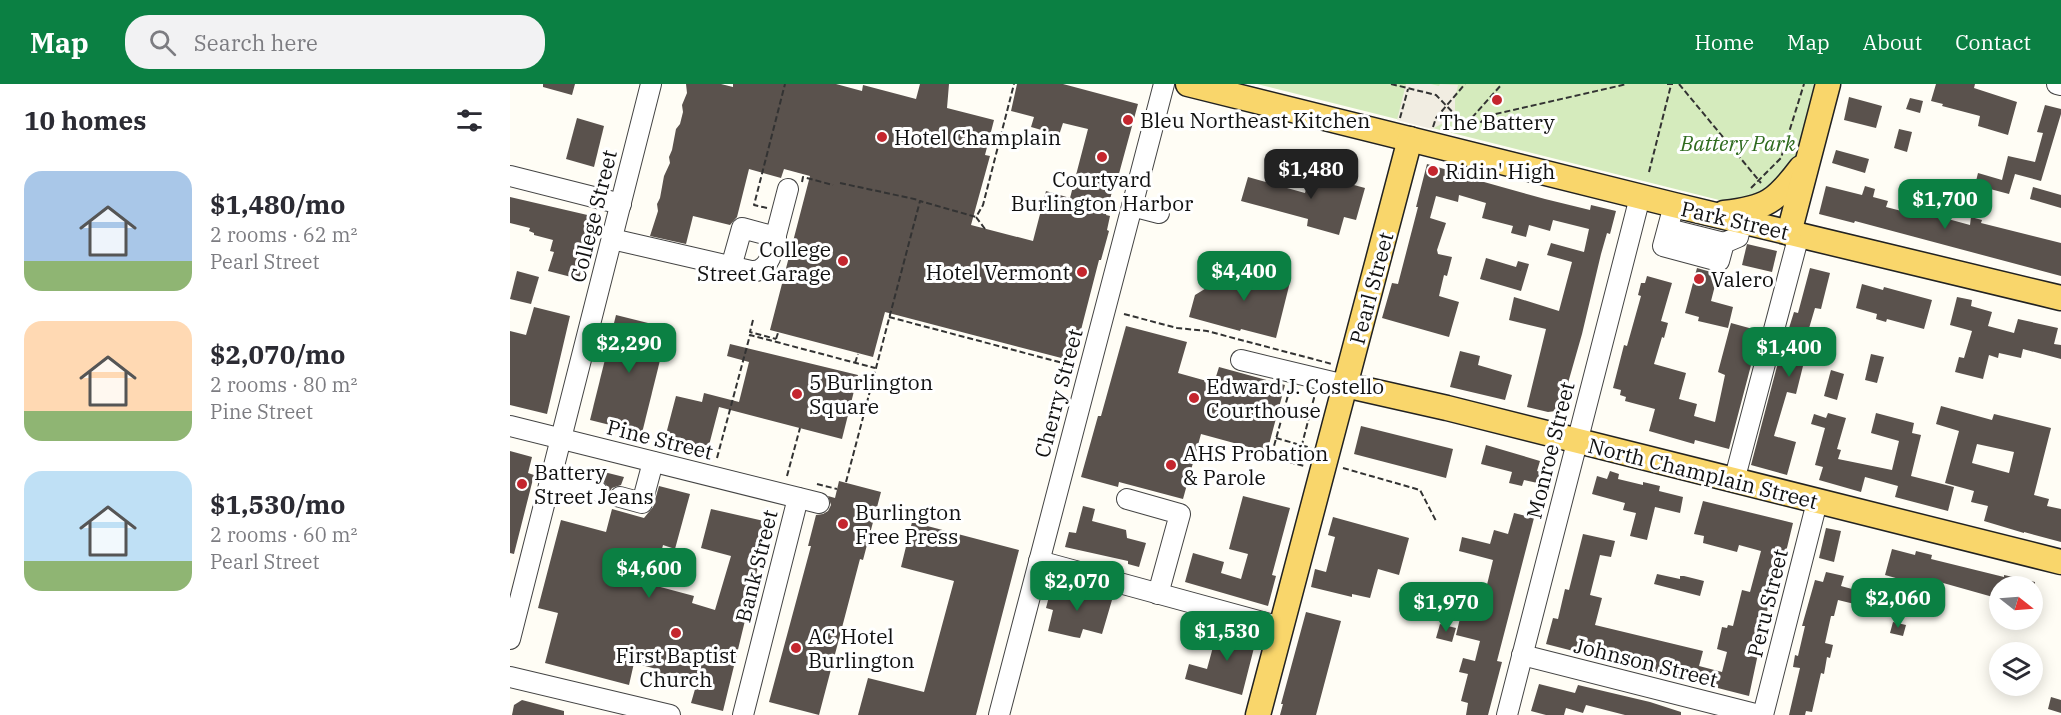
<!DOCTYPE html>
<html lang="en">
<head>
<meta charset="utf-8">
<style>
	:root { --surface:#fff; --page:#f2f2f3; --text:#2b2b33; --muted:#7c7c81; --accent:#0b8043 }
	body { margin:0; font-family:"IBM Plex Serif",serif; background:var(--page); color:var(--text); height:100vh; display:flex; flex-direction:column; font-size:22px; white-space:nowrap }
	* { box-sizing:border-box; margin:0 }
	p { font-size:20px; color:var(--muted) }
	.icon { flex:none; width:33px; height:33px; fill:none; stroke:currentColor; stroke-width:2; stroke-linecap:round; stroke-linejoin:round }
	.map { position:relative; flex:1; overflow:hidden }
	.side { display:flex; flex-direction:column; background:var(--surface); width:510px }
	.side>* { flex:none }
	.needle { width:39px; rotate:107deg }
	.controls { position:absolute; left:1479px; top:492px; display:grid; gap:12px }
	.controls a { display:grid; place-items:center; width:54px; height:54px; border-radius:50%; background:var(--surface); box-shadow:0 3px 15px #0003; font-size:30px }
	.price { position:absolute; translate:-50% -51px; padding:0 14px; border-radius:12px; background:var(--accent); color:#fff; font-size:20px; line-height:39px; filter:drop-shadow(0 2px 3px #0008) }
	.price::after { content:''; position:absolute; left:50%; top:36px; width:18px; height:14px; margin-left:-9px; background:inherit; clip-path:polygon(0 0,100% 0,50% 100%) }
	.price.on { background:#222; color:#fff }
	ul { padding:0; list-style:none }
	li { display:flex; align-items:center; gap:18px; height:150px; padding:0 24px }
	li span { display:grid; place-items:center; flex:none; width:168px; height:120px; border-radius:18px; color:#555 }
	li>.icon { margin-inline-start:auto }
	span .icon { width:72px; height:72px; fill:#fffc; stroke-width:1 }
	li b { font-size:26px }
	h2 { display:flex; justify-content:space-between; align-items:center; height:72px; padding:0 24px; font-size:26px }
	header { display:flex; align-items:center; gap:36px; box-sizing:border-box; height:84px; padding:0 30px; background:var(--accent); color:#fff }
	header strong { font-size:28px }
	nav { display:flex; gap:33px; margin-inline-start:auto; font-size:21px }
	.search { width:420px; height:54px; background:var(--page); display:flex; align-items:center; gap:15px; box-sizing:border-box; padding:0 21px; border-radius:24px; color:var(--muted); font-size:22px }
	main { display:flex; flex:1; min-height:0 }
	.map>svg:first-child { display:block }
	.green { fill:#d5ebbd }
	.plaza { fill:#f1ede2 }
	.building { fill:#5a524d; fill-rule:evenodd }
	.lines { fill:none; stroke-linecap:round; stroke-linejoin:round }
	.minor-casing { stroke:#444; stroke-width:22 }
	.major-casing { stroke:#222; stroke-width:27 }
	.path { stroke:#333; stroke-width:2; stroke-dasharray:6 3; stroke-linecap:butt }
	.minor { stroke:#fff; stroke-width:20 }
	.major { stroke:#f9d66b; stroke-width:24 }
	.poi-dot { fill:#c4262e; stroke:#fff; stroke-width:2 }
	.labels { text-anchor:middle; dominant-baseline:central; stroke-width:6; stroke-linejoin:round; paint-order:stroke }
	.poi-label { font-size:21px; fill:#111; stroke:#fff; text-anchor:start }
	.park-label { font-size:21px; font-style:italic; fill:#2f6b1f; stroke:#fff }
	.street-label { font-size:21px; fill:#111; stroke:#fff }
</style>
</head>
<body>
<header>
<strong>Map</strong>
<div class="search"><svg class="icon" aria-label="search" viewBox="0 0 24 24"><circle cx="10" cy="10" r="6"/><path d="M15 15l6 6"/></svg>Search here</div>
<nav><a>Home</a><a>Map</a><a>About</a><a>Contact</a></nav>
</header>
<main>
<section class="side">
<h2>10 homes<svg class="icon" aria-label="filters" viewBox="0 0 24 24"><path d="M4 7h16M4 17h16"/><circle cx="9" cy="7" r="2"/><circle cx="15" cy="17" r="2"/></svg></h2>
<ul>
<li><span style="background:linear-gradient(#a9c7e8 75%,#8fb573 0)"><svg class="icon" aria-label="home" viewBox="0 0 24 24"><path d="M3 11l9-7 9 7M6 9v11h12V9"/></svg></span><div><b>$1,480/mo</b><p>2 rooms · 62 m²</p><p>Pearl Street</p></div></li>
<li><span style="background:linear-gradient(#ffd9b3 75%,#8fb573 0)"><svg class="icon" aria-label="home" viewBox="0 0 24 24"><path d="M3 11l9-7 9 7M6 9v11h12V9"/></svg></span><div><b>$2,070/mo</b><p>2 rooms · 80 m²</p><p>Pine Street</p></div></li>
<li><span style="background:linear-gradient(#bfe0f5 75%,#8fb573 0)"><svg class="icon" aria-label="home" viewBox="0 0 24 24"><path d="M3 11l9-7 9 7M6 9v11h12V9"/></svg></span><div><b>$1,530/mo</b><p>2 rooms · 60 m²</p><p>Pearl Street</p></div></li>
</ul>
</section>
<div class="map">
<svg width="1551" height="631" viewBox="0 0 1551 631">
	<rect width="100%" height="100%" fill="#fffdf5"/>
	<polygon class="green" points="747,0 1308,0 1287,72 1273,99 1225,120"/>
	<polygon class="plaza" points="896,0 921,0 929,2 930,0 948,1 945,16 945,26 946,28 939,36 922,45 887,36"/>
	<g class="building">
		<polygon points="33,0 65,0 62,11 33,3"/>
		<polygon points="176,0 211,0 223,3 223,0 326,0 352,7 353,1 406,15 410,0 439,0 437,24 484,36 475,71 480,72 461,141 523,157 536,107 560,114 578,45 553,39 549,51 521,43 524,33 501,27 507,0 553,0 628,20 607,97 605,96 596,131 600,132 597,146 599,147 591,176 589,176 563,277 375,228 363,273 260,246 300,92 274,85 271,94 239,85 227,133 220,141 183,132 176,160 140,152 148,127 147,120 150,114 154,92 160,79 159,73 162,66 166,45 170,40 173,28 172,21 177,9"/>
		<polygon points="1426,0 1465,0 1464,4 1507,18 1498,51 1468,42 1470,32 1432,22 1433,20 1421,17"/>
		<polygon points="1339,13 1372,22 1366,44 1334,36"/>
		<polygon points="1400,14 1413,17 1410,29 1396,25"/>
		<polygon points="1535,21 1551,25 1551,30 1531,97 1505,90 1499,110 1465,101 1468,89 1492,96 1498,72 1525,78 1533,49 1527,48"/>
		<polygon points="67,34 94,42 84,83 56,75"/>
		<polygon points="1389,45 1402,48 1397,68 1384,64"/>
		<polygon points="1326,66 1359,75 1355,89 1322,79"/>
		<polygon points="917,80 941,87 942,85 955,88 954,91 974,97 974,98 1035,115 1080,126 1081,121 1106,127 1100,150 1097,149 1091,170 1072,250 1052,320 1046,327 1038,328 1017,323 1036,245 999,236 1004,213 1049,227 1062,178 1037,171 1041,159 1074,168 1079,145 1043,136 1040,147 1019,141 1016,153 1001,149 1003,142 972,134 976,119 949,111 948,118 926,112 920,134 936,139 927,166 928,170 942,173 937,192 934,191 929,212 949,218 939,253 872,234 882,199 888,200 908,123 906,123"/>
		<polygon points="802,83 834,92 833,98 855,104 846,136 834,133 829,151 797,142 798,135 731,117 738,93 795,109"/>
		<polygon points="1316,102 1352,111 1355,102 1365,105 1363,113 1378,117 1376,123 1411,132 1415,116 1430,120 1427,132 1460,141 1461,133 1472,136 1471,139 1551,159 1551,192 1345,137 1344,139 1309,130"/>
		<polygon points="1523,103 1551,111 1551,124 1520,115"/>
		<polygon points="0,113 86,133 69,195 38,187 44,168 40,167 43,156 24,151 24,149 19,147 20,144 0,139"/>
		<polygon points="1237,160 1267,167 1262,188 1232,181"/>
		<polygon points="976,174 1006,183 1008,177 1019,180 1011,207 970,195"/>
		<polygon points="729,184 760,192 761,189 781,194 766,254 731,245 730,247 679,233 685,211"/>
		<polygon points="1187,184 1208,190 1201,217 1223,223 1218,244 1188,237 1189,233 1175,229"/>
		<polygon points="1300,184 1320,189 1311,225 1305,224 1295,258 1297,259 1291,278 1294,278 1286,310 1277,308 1264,352 1286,358 1277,391 1241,381 1266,286 1284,228 1288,229"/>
		<polygon points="7,187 29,193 21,220 0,215"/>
		<polygon points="1137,192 1162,199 1151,237 1158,239 1154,254 1152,253 1144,280 1176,289 1169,315 1187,320 1184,332 1205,338 1215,291 1208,288 1221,239 1250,247 1219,365 1185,356 1184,360 1139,347 1145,325 1115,317 1116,313 1110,311 1111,306 1103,304 1114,261 1117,262 1131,212 1128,211 1131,199 1135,199"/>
		<polygon points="1352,200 1373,206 1374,203 1422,216 1414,245 1377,235 1376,238 1366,235 1367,230 1346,224"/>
		<polygon points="1447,213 1462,216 1461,222 1482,228 1478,242 1504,249 1508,235 1548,244 1544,260 1551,261 1551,275 1513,265 1511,274 1489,269 1488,274 1479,271 1473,295 1445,288 1449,273 1454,274 1462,247 1440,241"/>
		<polygon points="24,223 60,232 37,330 0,321 0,247 16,251"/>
		<polygon points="106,231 158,244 132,349 80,336"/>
		<polygon points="616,242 677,258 668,289 704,299 709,283 775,301 757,368 691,350 673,415 609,398 608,403 571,393 588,332 591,332"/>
		<polygon points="220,260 348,291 332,355 209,323 198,365 155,354 166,312 192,318 194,309 229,318 239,278 217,272"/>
		<polygon points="950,267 970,272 968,281 1002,291 995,316 940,303"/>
		<polygon points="1361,270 1374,273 1367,299 1355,296"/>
		<polygon points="1321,286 1334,290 1327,316 1314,312"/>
		<path d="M1431,322L1482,336L1484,330L1541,344L1524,411L1539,415L1537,422L1551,425V458L1514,448V449L1474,437L1478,422L1461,418L1464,407L1435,399L1449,347L1426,340ZM1467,360L1504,368L1499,389L1462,379Z"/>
		<polygon points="1318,329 1336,334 1327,365 1331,366 1328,375 1382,386 1389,357 1361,349 1366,329 1404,339 1402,349 1411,351 1401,392 1444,403 1438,427 1385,413 1388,402 1355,393 1351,408 1309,396 1313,383 1305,381 1315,344 1301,340 1304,330 1316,334"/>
		<polygon points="851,342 943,365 936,394 844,370"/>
		<polygon points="976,361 1030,377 1027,387 1035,389 1032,400 1014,396 1012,402 999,399 1002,388 971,380"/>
		<polygon points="0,367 22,373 18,389 24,391 4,470 0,469"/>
		<polygon points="1100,387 1109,390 1108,395 1133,401 1133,398 1150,402 1149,407 1173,413 1170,429 1145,423 1137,456 1120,452 1126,429 1113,426 1115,419 1082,410 1087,392 1097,395"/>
		<polygon points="94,388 114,393 111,401 102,404 99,409 98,403 92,396"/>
		<polygon points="329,397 371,408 353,476 350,475 309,631 259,618 301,462 298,462 306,431 313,430 318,427 321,421 318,412 325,414"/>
		<polygon points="149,402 180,410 165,465 153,461 143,501 184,512 182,519 205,526 221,472 191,464 201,425 259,438 213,627 181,619 188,595 162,589 160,598 148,595 150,586 124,579 119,601 35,579 48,529 28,524 51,436 96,448 102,425 134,434 143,423"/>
		<polygon points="733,412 780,424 762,491 766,492 758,522 675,498 683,469 714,478 711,489 731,495 738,470 719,465"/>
		<polygon points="1193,417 1283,439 1275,472 1271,471 1264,499 1266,499 1258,523 1239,612 1036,560 1043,534 1048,535 1055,505 1059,506 1073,450 1105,457 1101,473 1090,471 1080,511 1092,514 1085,541 1193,567 1189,582 1212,588 1217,568 1207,565 1212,543 1217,544 1218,541 1223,542 1232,506 1240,508 1251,467 1229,461 1227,468 1193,459 1194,452 1184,450"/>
		<polygon points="573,422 585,425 582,437 616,446 617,454 636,459 629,483 618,480 618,477 555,463 559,448 566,449"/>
		<polygon points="1004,429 1024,434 987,577 992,578 978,631 956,631 958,619 951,617 958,590 949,588 953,574 965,577 970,557 946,551 953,522 960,524 964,510 974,513 983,476 949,467 952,453 980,460 984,446 998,450"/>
		<polygon points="823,433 899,454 889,491 868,485 860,514 842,510 842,513 801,503 805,485 816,488 825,453 818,451"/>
		<polygon points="402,438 509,466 466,631 348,631 358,594 414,608 444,497 391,483"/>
		<polygon points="1316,444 1331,447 1324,478 1309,474"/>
		<polygon points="1382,465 1405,471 1406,467 1422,471 1421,475 1494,493 1494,491 1525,498 1525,502 1490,502 1490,515 1419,495 1412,527 1402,525 1407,500 1375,491"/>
		<polygon points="1316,488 1334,492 1331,502 1353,508 1355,499 1367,502 1361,524 1328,516 1324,532 1321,532 1315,559 1323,561 1320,574 1317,573 1314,590 1311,589 1302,628 1296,627 1295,631 1279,631 1290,584 1283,583 1285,571 1288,572 1295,542 1292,542 1305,496 1313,498"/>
		<polygon points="1147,490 1170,495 1170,492 1174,492 1194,497 1190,512 1144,500"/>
		<polygon points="542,501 602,516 592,550 573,545 570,554 564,553 538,547 543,526 536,524"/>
		<polygon points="796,528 831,537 806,631 770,631 773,620 771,620"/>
		<polygon points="1383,538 1396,541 1393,552 1380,549"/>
		<polygon points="930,540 946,544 942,558 926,554"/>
		<polygon points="709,541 747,552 732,611 675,595 679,580 697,585"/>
		<polygon points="1029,600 1065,609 1068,601 1140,618 1171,628 1171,631 1115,631 1076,621 1073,629 1056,624 1054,631 1036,631 1021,627"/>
		<polygon points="1541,613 1551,616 1551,629 1538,625"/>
		<polygon points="12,616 54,627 54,631 2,631 4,621"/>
	</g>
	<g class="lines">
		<g class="minor-casing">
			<g id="minor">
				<polyline points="1547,0 1551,1"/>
				<polyline points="0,92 111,120"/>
				<polyline points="1164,121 1153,162 1209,177 1214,159 1228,153 1232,137"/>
				<polyline points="622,122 649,129"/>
				<polyline points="1158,145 1214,159"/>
				<path d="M102,155L241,187C250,188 256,183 260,174L278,105"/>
				<polyline points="221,183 232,144 266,153"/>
				<polyline points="731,276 835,301"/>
				<polyline points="0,342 309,419"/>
				<polyline points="40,396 87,407"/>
				<polyline points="1224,397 1289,151"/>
				<polyline points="110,413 132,419 143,378"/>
				<polyline points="617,415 670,430 648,510"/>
				<polyline points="529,477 771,543"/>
				<polyline points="0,555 141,0"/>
				<polyline points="1012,571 1249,631"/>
				<polyline points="0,593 160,631"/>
				<polyline points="233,631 288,414"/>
				<polyline points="489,631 654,0"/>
				<polyline points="997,631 1130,113"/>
				<polyline points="1253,631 1307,418"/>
			</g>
		</g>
		<g class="major-casing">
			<g id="major">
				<polyline points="678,0 1164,121 1551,214"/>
				<path d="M1214,129C1257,124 1266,117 1291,84"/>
				<polyline points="1279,149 1318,0"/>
				<polyline points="835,301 937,324 1551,478"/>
				<polyline points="748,631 900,55"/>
			</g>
		</g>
		<g class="path">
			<polyline points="881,0 926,11 955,41"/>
			<polyline points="1157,0 1166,0"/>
			<polyline points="1169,0 1251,99"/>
			<polyline points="890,34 898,5"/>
			<polyline points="923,43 926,34 955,0"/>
			<polyline points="964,45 975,34 981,31 1117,0"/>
			<polyline points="950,47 992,0"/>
			<polyline points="1139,88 1161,1"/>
			<polyline points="292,98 293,93 323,101"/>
			<polyline points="330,99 409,116"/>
			<polyline points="1241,104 1271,74 1294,0"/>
			<polyline points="257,124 244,121 275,0"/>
			<polyline points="475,145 466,133 473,121 504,0"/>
			<polyline points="614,230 667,244 697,247 822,280"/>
			<polyline points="379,233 564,282"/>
			<polyline points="243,236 240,248 266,255"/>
			<polyline points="266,255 268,249"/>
			<polyline points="345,279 348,270"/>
			<polyline points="780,304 761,373 794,382"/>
			<polyline points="775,322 807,330"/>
			<polyline points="766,354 801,364"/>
			<polyline points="207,374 240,251 365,284"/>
			<polyline points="787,380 805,310"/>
			<polyline points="833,384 910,406 926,437"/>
			<polyline points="277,392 290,344"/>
			<polyline points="336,398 410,117 466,133"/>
			<polyline points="307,400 327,405"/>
		</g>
		<use href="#minor" class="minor"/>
		<use href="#major" class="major"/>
	</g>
	<g class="poi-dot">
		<circle cx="987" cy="16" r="6"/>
		<circle cx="618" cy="36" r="6"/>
		<circle cx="372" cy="53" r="6"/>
		<circle cx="592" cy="73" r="6"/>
		<circle cx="923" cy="87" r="6"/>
		<circle cx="333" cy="177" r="6"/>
		<circle cx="572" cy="188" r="6"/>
		<circle cx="1189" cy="195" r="6"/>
		<circle cx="287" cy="310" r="6"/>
		<circle cx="684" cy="314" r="6"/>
		<circle cx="661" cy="381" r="6"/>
		<circle cx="12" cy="400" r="6"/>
		<circle cx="333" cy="440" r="6"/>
		<circle cx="166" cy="549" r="6"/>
		<circle cx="286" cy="564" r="6"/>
	</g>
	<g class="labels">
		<g class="poi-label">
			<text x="630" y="36">Bleu Northeast Kitchen</text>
			<text x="987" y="38" text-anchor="middle">The Battery</text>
			<text x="384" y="53">Hotel Champlain</text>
			<text x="935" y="87">Ridin' High</text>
			<text x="592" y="95" text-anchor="middle">Courtyard<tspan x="592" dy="24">Burlington Harbor</tspan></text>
			<text x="321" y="165" text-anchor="end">College<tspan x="321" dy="24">Street Garage</tspan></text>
			<text x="560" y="188" text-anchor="end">Hotel Vermont</text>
			<text x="1201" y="195">Valero</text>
			<text x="299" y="298">5 Burlington<tspan x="299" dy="24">Square</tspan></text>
			<text x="696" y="302">Edward J. Costello<tspan x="696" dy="24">Courthouse</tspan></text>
			<text x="673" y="369">AHS Probation<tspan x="673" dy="24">&amp; Parole</tspan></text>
			<text x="24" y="388">Battery<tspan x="24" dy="24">Street Jeans</tspan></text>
			<text x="345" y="428">Burlington<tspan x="345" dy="24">Free Press</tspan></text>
			<text x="298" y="552">AC Hotel<tspan x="298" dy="24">Burlington</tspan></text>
			<text x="166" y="571" text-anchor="middle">First Baptist<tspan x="166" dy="24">Church</tspan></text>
		</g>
		<g class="park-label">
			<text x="1228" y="59">Battery Park</text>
		</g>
		<g class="street-label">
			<text transform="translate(83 132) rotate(-76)">College Street</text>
			<text transform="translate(1225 136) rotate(13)">Park Street</text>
			<text transform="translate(861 204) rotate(-75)">Pearl Street</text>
			<text transform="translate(548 309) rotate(-75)">Cherry Street</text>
			<text transform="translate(150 355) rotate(14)">Pine Street</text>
			<text transform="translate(1040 366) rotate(-76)">Monroe Street</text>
			<text transform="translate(1193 389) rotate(14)">North Champlain Street</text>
			<text transform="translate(246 482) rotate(-76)">Bank Street</text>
			<text transform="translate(1257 519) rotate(-76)">Peru Street</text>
			<text transform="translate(1136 578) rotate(14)">Johnson Street</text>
		</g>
	</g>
</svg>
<div class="controls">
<a><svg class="needle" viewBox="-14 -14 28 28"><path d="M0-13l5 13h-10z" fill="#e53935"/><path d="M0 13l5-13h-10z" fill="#7c7c81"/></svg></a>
<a><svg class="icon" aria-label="layers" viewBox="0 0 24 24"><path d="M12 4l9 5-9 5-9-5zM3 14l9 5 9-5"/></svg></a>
</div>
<b class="price on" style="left:801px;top:116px">$1,480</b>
<b class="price" style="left:1435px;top:146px">$1,700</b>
<b class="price" style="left:734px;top:218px">$4,400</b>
<b class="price" style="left:119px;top:290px">$2,290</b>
<b class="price" style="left:1279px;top:294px">$1,400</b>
<b class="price" style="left:139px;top:515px">$4,600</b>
<b class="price" style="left:567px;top:528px">$2,070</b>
<b class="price" style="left:1388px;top:545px">$2,060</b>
<b class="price" style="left:936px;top:549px">$1,970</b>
<b class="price" style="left:717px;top:578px">$1,530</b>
</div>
</main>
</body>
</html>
